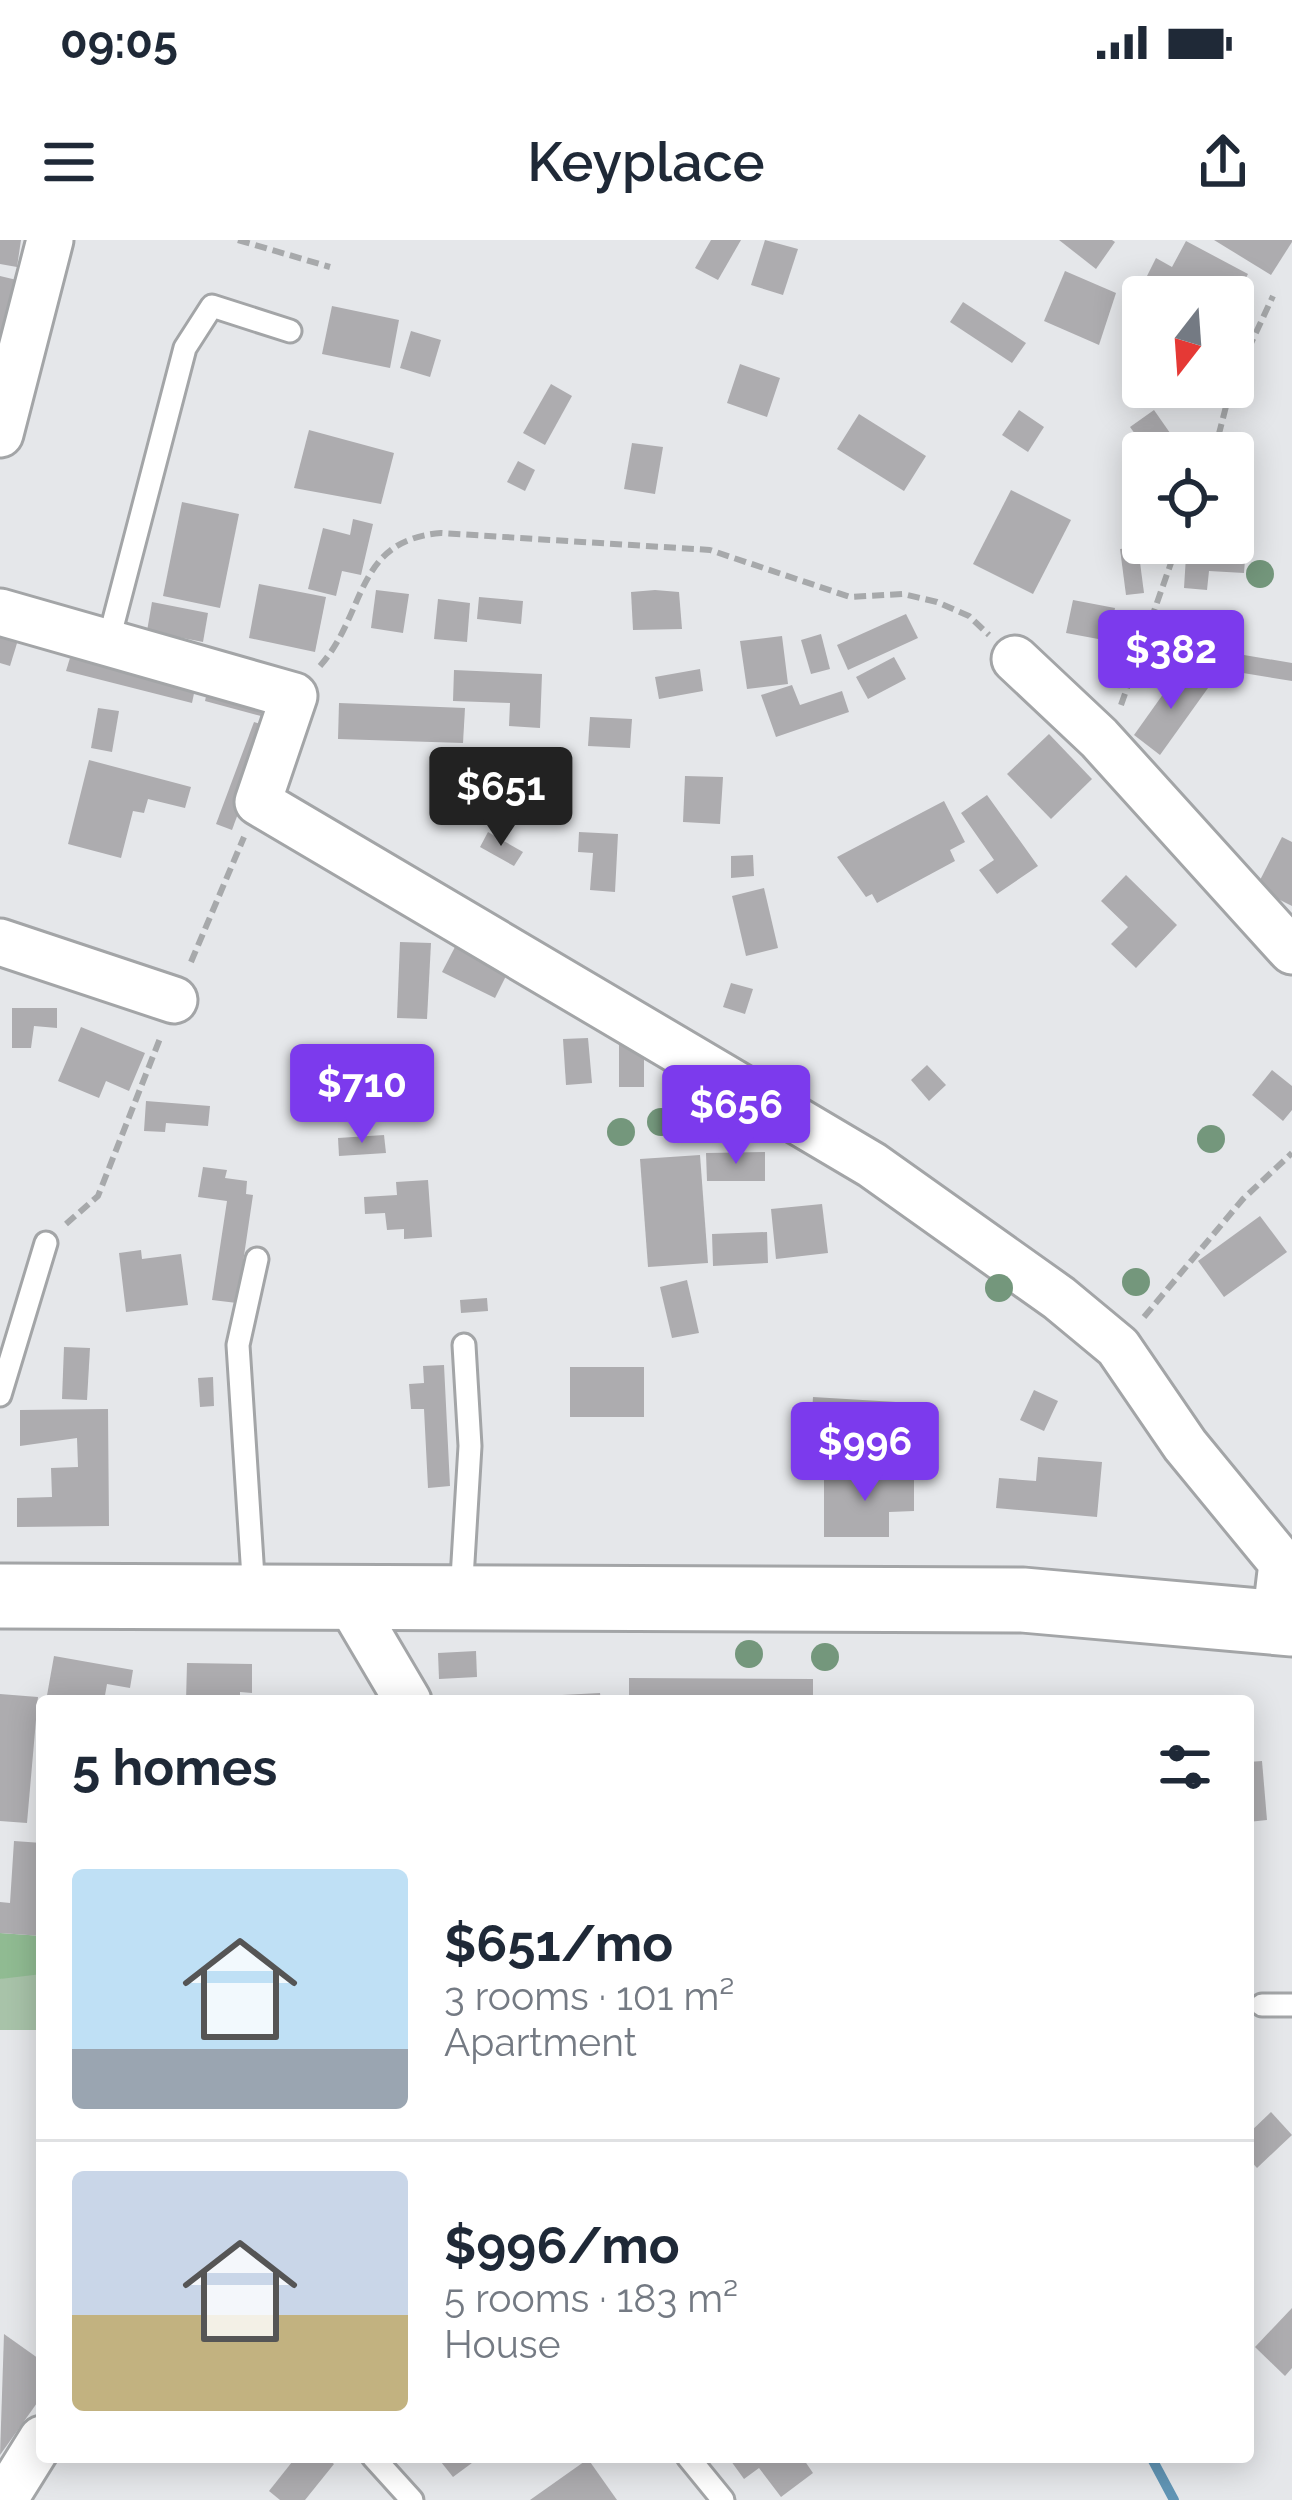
<!DOCTYPE html>
<html lang="en">
<head>
<meta charset="utf-8">
<style>
	:root { --surface:#fff; --page:#f2f2f3; --text:#1f2937; --muted:#747a83; --line:#e0e1e3; --accent:#7c3aed }
	body { margin:0; font-family:Raleway,sans-serif; background:var(--page); color:var(--text); height:100vh; display:flex; flex-direction:column; font-size:45px; white-space:nowrap }
	* { box-sizing:border-box; margin:0 }
	p { font-size:39px; color:var(--muted) }
	.icon { flex:none; width:66px; height:66px; fill:none; stroke:currentColor; stroke-width:2; stroke-linecap:round; stroke-linejoin:round }
	.map { position:relative; flex:1; overflow:hidden }
	.panel { position:absolute; left:36px; top:1455px; width:1218px; height:768px; display:flex; flex-direction:column; background:var(--surface); border-radius:12px; box-shadow:0 6px 30px #0003 }
	.panel>* { flex:none }
	.needle { width:78px; rotate:197deg }
	.buttons { position:absolute; left:1122px; top:36px; display:grid; gap:24px }
	.buttons a { display:grid; place-items:center; width:132px; height:132px; border-radius:12px; background:var(--surface); box-shadow:0 6px 30px #0003; font-size:60px }
	.price { position:absolute; translate:-50% -102px; padding:0 27px; border-radius:12px; background:var(--accent); color:#fff; font-size:39px; line-height:78px; filter:drop-shadow(0 3px 6px #0008) }
	.price::after { content:''; position:absolute; left:50%; top:72px; width:36px; height:27px; margin-left:-18px; background:inherit; clip-path:polygon(0 0,100% 0,50% 100%) }
	.price.current { background:#222; color:#fff }
	ul { padding:0; list-style:none }
	li { display:flex; align-items:center; gap:36px; height:300px; padding:0 36px }
	li+li { border-top:3px solid var(--line) }
	li span { display:grid; place-items:center; flex:none; width:336px; height:240px; border-radius:12px; color:#555 }
	li>.icon { margin-inline-start:auto }
	span .icon { width:144px; height:144px; fill:#fffc; stroke-width:1 }
	li b { font-size:51px }
	h2 { display:flex; justify-content:space-between; align-items:center; height:144px; padding:0 36px; font-size:51px }
	.status { display:flex; justify-content:space-between; align-items:center; height:84px; padding:0 60px; background:var(--surface); direction:ltr }
	.status svg { height:33px; fill:currentColor }
	header { display:flex; justify-content:space-between; align-items:center; height:156px; padding:0 36px; background:var(--surface); font-size:54px; font-weight:600 }
	.map>svg:first-child { display:block }
	.green { fill:#a8c3a9 }
	.forest { fill:#90bb92 }
	.lines { fill:none; stroke-linecap:round; stroke-linejoin:round }
	.stream { stroke:#6195b5; stroke-width:10 }
	.building { fill:#adacaf }
	.service-casing { stroke:#a3a5a7; stroke-width:27 }
	.minor-casing { stroke:#a3a5a7; stroke-width:51 }
	.secondary-casing { stroke:#a3a5a7; stroke-width:69 }
	.path { stroke:#a7a9ab; stroke-width:6; stroke-dasharray:12 6; stroke-linecap:butt }
	.service { stroke:#fff; stroke-width:21 }
	.minor { stroke:#fff; stroke-width:45 }
	.secondary { stroke:#fff; stroke-width:63 }
	.tree { fill:#74977c }
</style>
</head>
<body>
<div class="status"><b>09:05</b><svg viewBox="0 0 49 12"><path d="M0 12V9h3v3zM5 12V6h3v6zM10 12V3h3v9zM15 12V0h3v12zM26 1h20v11H26zM47 4h2v5h-2z"/></svg></div>
<header><svg class="icon" aria-label="menu" viewBox="0 0 24 24"><path d="M4 6h16M4 12h16M4 18h16"/></svg>Keyplace<svg class="icon" aria-label="share" viewBox="0 0 24 24"><path d="M12 15V3M7 8l5-5 5 5M5 13v7h14v-7"/></svg></header>
<div class="map">
<svg width="1292" height="2260" viewBox="0 0 1292 2260">
	<rect width="100%" height="100%" fill="#e5e7ea"/>
	<polygon class="green" points="12,1734 42,1734 42,1790 0,1790 0,1739"/>
	<polygon class="forest" points="0,1693 42,1696 42,1734 0,1739"/>
	<g class="lines">
		<polyline class="stream" points="1151,2217 1174,2260"/>
	</g>
	<g class="building">
		<polygon points="0,0 21,0 17,27 0,24"/>
		<polygon points="711,0 741,0 718,40 695,28"/>
		<polygon points="765,0 798,9 783,55 751,45"/>
		<polygon points="1059,0 1112,0 1115,2 1096,29"/>
		<polygon points="1214,0 1292,0 1292,2 1271,35"/>
		<polygon points="1186,1 1248,34 1236,57 1167,57 1143,44 1156,18 1172,27"/>
		<polygon points="1065,31 1116,53 1099,105 1044,81"/>
		<polygon points="0,36 21,41 0,120"/>
		<polygon points="963,62 1026,103 1012,123 950,82"/>
		<polygon points="332,66 399,80 390,128 322,114"/>
		<polygon points="411,91 441,100 430,137 400,128"/>
		<polygon points="740,124 780,138 767,177 727,163"/>
		<polygon points="551,144 572,156 545,205 523,193"/>
		<polygon points="1019,170 1044,187 1028,212 1002,195"/>
		<polygon points="1154,170 1184,213 1149,213 1130,187"/>
		<polygon points="859,174 926,216 904,251 837,209"/>
		<polygon points="309,190 394,213 381,264 294,248"/>
		<polygon points="632,203 663,207 655,254 624,249"/>
		<polygon points="518,221 535,230 525,251 507,242"/>
		<polygon points="1011,250 1071,280 1033,354 973,324"/>
		<polygon points="182,262 239,274 220,368 163,356"/>
		<polygon points="353,279 373,284 361,335 342,331 336,356 308,349 323,288 350,295"/>
		<polygon points="1138,307 1144,353 1126,355 1120,309"/>
		<polygon points="1186,316 1245,320 1244,333 1209,331 1207,350 1184,348"/>
		<polygon points="259,344 326,357 315,412 249,398"/>
		<polygon points="376,350 409,354 403,393 371,388"/>
		<polygon points="655,350 679,352 682,389 633,390 631,352"/>
		<polygon points="479,357 523,361 521,384 477,379"/>
		<polygon points="438,359 470,363 467,402 434,399"/>
		<polygon points="1073,360 1115,368 1109,401 1066,393"/>
		<polygon points="152,362 208,373 203,402 147,391"/>
		<polygon points="906,374 918,398 848,430 837,405"/>
		<polygon points="0,386 18,400 10,426 0,423"/>
		<polygon points="821,394 830,429 811,434 801,400"/>
		<polygon points="782,396 788,444 747,449 740,401"/>
		<polygon points="1185,405 1292,423 1292,441 1182,423"/>
		<polygon points="894,417 906,439 868,459 856,437"/>
		<polygon points="70,418 196,444 192,463 66,431"/>
		<polygon points="700,429 703,451 659,459 655,437"/>
		<polygon points="1181,429 1208,448 1160,515 1134,495"/>
		<polygon points="454,430 542,434 540,488 509,486 510,463 453,461"/>
		<polygon points="792,445 800,465 842,451 849,472 776,497 761,455"/>
		<polygon points="208,448 264,463 261,476 205,461"/>
		<polygon points="339,463 465,468 463,503 338,499"/>
		<polygon points="98,468 119,471 112,512 91,508"/>
		<polygon points="590,477 632,479 630,508 588,506"/>
		<polygon points="254,482 270,487 232,590 216,584"/>
		<polygon points="1049,494 1092,539 1051,579 1007,534"/>
		<polygon points="89,520 191,547 185,568 148,559 144,573 133,571 121,618 68,604"/>
		<polygon points="685,536 723,537 720,584 683,582"/>
		<polygon points="987,555 1038,626 997,654 979,630 994,620 961,573"/>
		<polygon points="944,561 965,602 950,610 955,621 877,663 872,654 866,657 837,617"/>
		<polygon points="488,592 523,612 514,626 480,607"/>
		<polygon points="579,592 618,594 615,652 590,650 593,613 578,612"/>
		<polygon points="1282,597 1292,602 1292,666 1256,648"/>
		<polygon points="753,615 754,636 731,638 731,616"/>
		<polygon points="1126,635 1177,685 1136,728 1111,704 1128,687 1101,661"/>
		<polygon points="764,648 778,708 746,716 732,656"/>
		<polygon points="400,702 431,703 427,779 397,778"/>
		<polygon points="456,705 508,732 495,758 442,732"/>
		<polygon points="731,743 753,749 745,774 723,767"/>
		<polygon points="12,768 57,768 57,788 34,786 31,808 12,808"/>
		<polygon points="81,787 145,813 129,851 106,841 99,858 58,841"/>
		<polygon points="588,798 592,843 566,845 563,799"/>
		<rect x="619" y="804" width="25" height="43"/>
		<polygon points="365,816 404,819 400,864 361,861"/>
		<polygon points="927,825 946,845 929,861 911,840"/>
		<polygon points="1272,830 1292,846 1292,870 1283,881 1252,855"/>
		<polygon points="146,861 210,866 208,886 166,883 165,892 144,891"/>
		<polygon points="384,895 386,913 339,916 338,898"/>
		<polygon points="765,912 765,941 707,941 706,913"/>
		<polygon points="700,915 708,1023 648,1027 640,919"/>
		<polygon points="203,927 227,930 225,938 247,941 246,954 253,955 237,1063 212,1060 227,961 198,957"/>
		<polygon points="428,940 432,997 404,999 404,989 387,990 385,973 365,974 364,957 397,955 396,942"/>
		<polygon points="822,964 828,1013 776,1019 771,969"/>
		<polygon points="1260,976 1287,1012 1224,1057 1198,1021"/>
		<polygon points="767,992 768,1023 713,1026 712,994"/>
		<polygon points="141,1010 142,1019 181,1014 188,1065 126,1072 119,1013"/>
		<polygon points="687,1040 699,1093 672,1098 660,1047"/>
		<polygon points="487,1058 488,1071 461,1073 460,1060"/>
		<polygon points="64,1107 90,1108 87,1160 62,1159"/>
		<polygon points="444,1125 450,1246 428,1248 424,1169 411,1169 409,1144 424,1143 423,1126"/>
		<rect x="570" y="1127" width="74" height="50"/>
		<polygon points="213,1137 214,1166 200,1167 198,1138"/>
		<polygon points="1034,1150 1058,1161 1044,1191 1020,1180"/>
		<polygon points="813,1157 896,1162 894,1180 812,1174"/>
		<polygon points="108,1169 109,1286 17,1287 17,1258 52,1257 51,1228 78,1227 77,1198 20,1206 20,1170"/>
		<polygon points="1038,1217 1102,1222 1097,1277 996,1268 999,1238 1036,1241"/>
		<polygon points="824,1236 914,1236 914,1271 889,1272 889,1297 824,1297"/>
		<polygon points="476,1411 477,1437 439,1439 438,1413"/>
		<polygon points="54,1416 133,1430 130,1448 107,1444 104,1461 46,1461"/>
		<polygon points="187,1423 252,1424 252,1453 240,1452 240,1461 186,1461"/>
		<polygon points="629,1438 813,1439 813,1461 629,1461"/>
		<polygon points="600,1453 601,1461 524,1461 524,1457"/>
		<polygon points="0,1454 38,1457 27,1583 0,1581"/>
		<polygon points="1262,1521 1267,1580 1248,1582 1248,1522"/>
		<polygon points="14,1601 42,1603 42,1696 0,1693 0,1662 10,1663"/>
		<polygon points="1271,1872 1292,1895 1257,1928 1248,1918 1248,1894"/>
		<polygon points="1292,2068 1292,2128 1285,2136 1255,2107"/>
		<polygon points="4,2094 42,2121 42,2156 0,2215"/>
		<polygon points="296,2217 325,2217 334,2224 305,2260 280,2260 269,2251"/>
		<polygon points="437,2217 480,2217 453,2237"/>
		<polygon points="728,2217 802,2217 813,2233 781,2257 759,2228 744,2239"/>
		<polygon points="588,2219 617,2260 530,2260"/>
	</g>
	<g class="lines">
		<g class="service-casing">
			<g id="service">
				<polyline points="108,403 185,108 212,66 290,91"/>
				<polyline points="0,1155 46,1003"/>
				<polyline points="254,1353 238,1105 257,1019"/>
				<polyline points="461,1355 470,1206 464,1105"/>
				<polyline points="1262,1765 1292,1765"/>
				<polyline points="373,2217 412,2260"/>
				<polyline points="688,2217 723,2260"/>
			</g>
		</g>
		<g class="minor-casing">
			<g id="minor">
				<polyline points="0,194 50,0"/>
				<polyline points="0,372 294,456 258,562 872,925 1059,1058 1118,1107 1185,1205 1282,1323 1275,1382"/>
				<polyline points="1015,419 1099,498 1292,711"/>
				<polyline points="0,702 174,760"/>
				<polyline points="349,1361 408,1461"/>
				<polyline points="4,2260 42,2199"/>
			</g>
		</g>
		<g class="secondary-casing">
			<polyline id="secondary" points="0,1356 1023,1360 1292,1384"/>
		</g>
		<g class="path">
			<polyline points="238,0 330,27"/>
			<polyline points="1233,142 1273,56"/>
			<polyline points="1214,213 1231,147"/>
			<path d="M320,426C367,373 354,300 441,293L710,310L850,357L903,354L937,362L969,376L989,395"/>
			<polyline points="1121,465 1178,303"/>
			<polyline points="191,722 244,597"/>
			<polyline points="66,984 98,956 161,796"/>
			<polyline points="1144,1077 1243,959 1292,913"/>
		</g>
		<use href="#service" class="service"/>
		<use href="#minor" class="minor"/>
		<use href="#secondary" class="secondary"/>
	</g>
	<g class="tree">
		<circle cx="1260" cy="334" r="14"/>
		<circle cx="661" cy="882" r="14"/>
		<circle cx="621" cy="892" r="14"/>
		<circle cx="1211" cy="899" r="14"/>
		<circle cx="1136" cy="1042" r="14"/>
		<circle cx="999" cy="1048" r="14"/>
		<circle cx="749" cy="1414" r="14"/>
		<circle cx="825" cy="1417" r="14"/>
	</g>
</svg>
<div class="buttons">
<a><svg class="needle" viewBox="-14 -14 28 28"><path d="M0-13l5 13h-10z" fill="#e53935"/><path d="M0 13l5-13h-10z" fill="#747a83"/></svg></a>
<a><svg class="icon" aria-label="locate" viewBox="0 0 24 24"><circle cx="12" cy="12" r="6"/><path d="M12 2v4M12 18v4M2 12h4M18 12h4"/></svg></a>
</div>
<b class="price" style="left:1171px;top:472px">$382</b>
<b class="price current" style="left:501px;top:609px">$651</b>
<b class="price" style="left:362px;top:906px">$710</b>
<b class="price" style="left:736px;top:927px">$656</b>
<b class="price" style="left:865px;top:1264px">$996</b>
<section class="panel">
<h2>5 homes<svg class="icon" aria-label="filters" viewBox="0 0 24 24"><path d="M4 7h16M4 17h16"/><circle cx="9" cy="7" r="2"/><circle cx="15" cy="17" r="2"/></svg></h2>
<ul>
<li><span style="background:linear-gradient(#bfe0f5 75%,#9aa5b1 0)"><svg class="icon" aria-label="home" viewBox="0 0 24 24"><path d="M3 11l9-7 9 7M6 9v11h12V9"/></svg></span><div><b>$651/mo</b><p>3 rooms · 101 m²</p><p>Apartment</p></div></li>
<li><span style="background:linear-gradient(#c9d6e8 60%,#c2b280 0)"><svg class="icon" aria-label="home" viewBox="0 0 24 24"><path d="M3 11l9-7 9 7M6 9v11h12V9"/></svg></span><div><b>$996/mo</b><p>5 rooms · 183 m²</p><p>House</p></div></li>
</ul>
</section>
</div>
</body>
</html>
